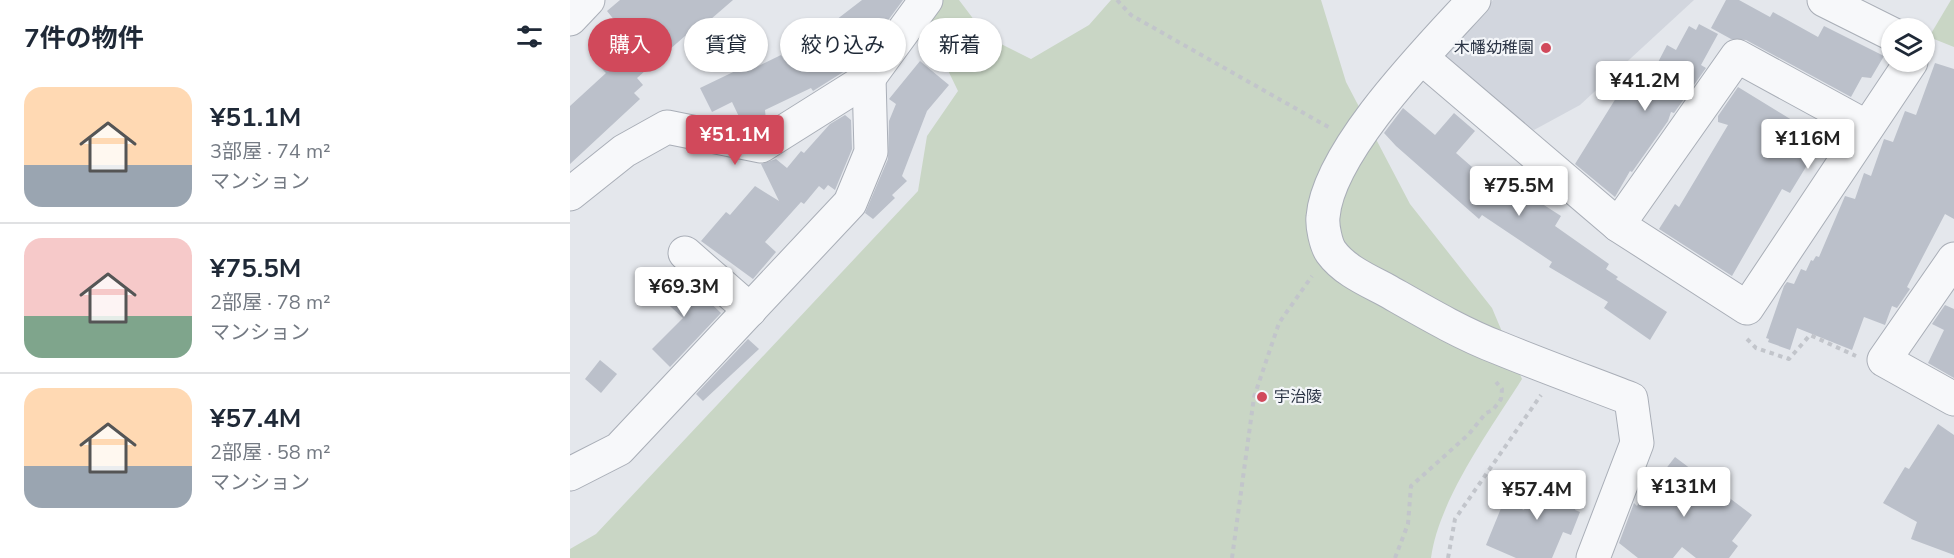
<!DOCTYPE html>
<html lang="ja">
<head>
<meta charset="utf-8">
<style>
	:root { --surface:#fff; --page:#f6f6f7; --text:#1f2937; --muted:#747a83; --line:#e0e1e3; --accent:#d1495b }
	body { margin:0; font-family:"Nunito Sans","Noto Sans JP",sans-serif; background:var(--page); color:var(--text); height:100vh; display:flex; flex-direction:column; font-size:22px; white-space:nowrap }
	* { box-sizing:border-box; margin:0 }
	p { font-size:20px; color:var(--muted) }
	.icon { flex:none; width:33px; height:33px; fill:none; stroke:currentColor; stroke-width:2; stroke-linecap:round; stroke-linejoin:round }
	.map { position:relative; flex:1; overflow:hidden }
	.drawer { display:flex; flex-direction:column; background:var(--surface); width:570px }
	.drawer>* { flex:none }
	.top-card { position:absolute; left:18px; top:18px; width:570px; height:54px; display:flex; gap:12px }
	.tools { position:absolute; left:1311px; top:18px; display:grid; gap:12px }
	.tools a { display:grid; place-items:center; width:54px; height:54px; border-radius:50%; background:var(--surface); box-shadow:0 2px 4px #0004; font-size:30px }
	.price { position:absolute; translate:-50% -51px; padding:0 14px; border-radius:6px; background:#fff; color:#222; font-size:20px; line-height:39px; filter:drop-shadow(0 2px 3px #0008) }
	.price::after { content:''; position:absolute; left:50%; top:36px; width:18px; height:14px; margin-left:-9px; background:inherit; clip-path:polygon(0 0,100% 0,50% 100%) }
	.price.selected { background:var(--accent); color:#fff }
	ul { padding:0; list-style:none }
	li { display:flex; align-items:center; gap:18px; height:150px; padding:0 24px }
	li+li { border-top:2px solid var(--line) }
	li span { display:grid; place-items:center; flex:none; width:168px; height:120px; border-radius:18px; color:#555 }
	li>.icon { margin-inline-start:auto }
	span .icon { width:72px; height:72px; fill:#fffc; stroke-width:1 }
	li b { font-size:26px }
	h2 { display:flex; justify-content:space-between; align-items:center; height:72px; padding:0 24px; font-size:26px }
	.pill { padding:0 21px; border-radius:27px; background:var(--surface); box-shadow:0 2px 4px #0004; font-size:21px; line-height:54px }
	.pill.selected { background:var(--accent); color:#fff }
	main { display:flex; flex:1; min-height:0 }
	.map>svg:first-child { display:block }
	.built { fill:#d2d6de }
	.green { fill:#c9d6c5 }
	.building { fill:#bbc0ca }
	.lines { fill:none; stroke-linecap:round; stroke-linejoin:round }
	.minor-casing { stroke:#a9aeb7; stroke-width:35 }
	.path { stroke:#c2c5cb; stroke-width:4; stroke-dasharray:4.5 4.5; stroke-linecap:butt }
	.minor { stroke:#f7f8fa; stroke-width:33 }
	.poi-dot { fill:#d1495b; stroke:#f4f6f9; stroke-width:2 }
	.labels { text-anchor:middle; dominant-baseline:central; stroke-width:4.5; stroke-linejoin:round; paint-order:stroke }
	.poi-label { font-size:16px; fill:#2b3445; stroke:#f4f6f9; text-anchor:end }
</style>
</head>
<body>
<main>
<section class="drawer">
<h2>7件の物件<svg class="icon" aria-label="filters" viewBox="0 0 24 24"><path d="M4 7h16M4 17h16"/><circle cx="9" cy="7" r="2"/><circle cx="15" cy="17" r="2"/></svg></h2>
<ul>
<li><span style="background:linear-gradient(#ffd9b3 65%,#9aa5b1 0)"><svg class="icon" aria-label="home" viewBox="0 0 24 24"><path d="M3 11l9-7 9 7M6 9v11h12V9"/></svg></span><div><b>¥51.1M</b><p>3部屋 · 74 m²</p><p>マンション</p></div></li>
<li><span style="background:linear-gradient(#f6c9c9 65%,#7fa58c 0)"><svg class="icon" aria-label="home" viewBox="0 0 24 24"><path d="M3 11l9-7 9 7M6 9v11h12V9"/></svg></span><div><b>¥75.5M</b><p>2部屋 · 78 m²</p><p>マンション</p></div></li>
<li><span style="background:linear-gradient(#ffd9b3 65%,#9aa5b1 0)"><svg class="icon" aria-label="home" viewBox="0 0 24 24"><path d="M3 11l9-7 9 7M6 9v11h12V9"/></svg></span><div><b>¥57.4M</b><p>2部屋 · 58 m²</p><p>マンション</p></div></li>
</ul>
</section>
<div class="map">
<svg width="1384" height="558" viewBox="0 0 1384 558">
	<rect width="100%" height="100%" fill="#e4e7ec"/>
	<polygon class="built" points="923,0 1124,0 1010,105 964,130 864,68"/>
	<g class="green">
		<path d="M370,0H389L417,37L461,59L519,25L541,0H751L776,82L840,204L922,308L952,379C920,430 869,499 861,558H0V549L26,534L348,191L357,136L388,91L355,23Z"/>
		<polygon points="1381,0 1384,0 1384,47 1359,37"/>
	</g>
	<g class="building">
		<polygon points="50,0 163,0 126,32 123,29 67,78 73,85 64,93 70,99 0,164 0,106 36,73 31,68 61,41 37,11"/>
		<polygon points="292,0 333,0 286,64 243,91 241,88 195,110 196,120 184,126 172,123 162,102 142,112 130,88 184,62 180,70 211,55 214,60"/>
		<polygon points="1156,0 1169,0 1200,17 1203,12 1248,37 1254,26 1314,56 1301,78 1292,77 1281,97 1176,40 1161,39 1141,28"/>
		<polygon points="1129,24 1148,34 1131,65 1136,68 1104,113 1101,112 1098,121 1062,172 1060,171 1045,197 1005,164 1051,90 1062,96 1078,67 1084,70 1097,45 1106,50 1119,26 1126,30"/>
		<polygon points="350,61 379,85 357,111 332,176 337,181 322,195 325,198 303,219 295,213 318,159 319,121 326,104 319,99"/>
		<polygon points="1365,63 1384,69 1384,219 1375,214 1337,287 1340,289 1327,308 1322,306 1315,325 1294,317 1282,350 1227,328 1220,350 1198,342 1199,339 1196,338 1214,286 1217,282 1224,284 1231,269 1236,271 1241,260 1243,261 1246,256 1249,257 1275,196 1285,199 1294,173 1301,176 1314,139 1323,142 1335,111 1346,115"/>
		<polygon points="1168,87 1253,139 1220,193 1212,189 1162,276 1089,229 1105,204 1109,207 1158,125 1148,122 1148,116"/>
		<polygon points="833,108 865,135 884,113 905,131 886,153 933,194 941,184 991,216 985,226 1039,264 1036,269 1048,277 1046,279 1097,312 1080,340 1034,308 1038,302 979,267 982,262 912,215 909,219 826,146 814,133"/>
		<polygon points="275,115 281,120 282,149 265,190 258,185 254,190 249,186 234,204 231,202 195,242 206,252 183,279 131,241 156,212 160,215 185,186 209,201 191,164 206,159 217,168 231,151 234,153 260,124"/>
		<polygon points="107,271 151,313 100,367 82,349 113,318 90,297 92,295 89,292"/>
		<polygon points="1375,305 1384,309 1384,378 1358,363 1374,330 1362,324"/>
		<polygon points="178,339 189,349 133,401 126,394"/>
		<polygon points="30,360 47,374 31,393 15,379"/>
		<polygon points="1368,424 1384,435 1384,555 1341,539 1347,522 1313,503 1335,467 1339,469"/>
		<polygon points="1105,457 1182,515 1162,541 1168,546 1159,558 1126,558 1112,547 1103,558 1068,558 1049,543 1064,503 1067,506"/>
		<polygon points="969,473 1013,491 1005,510 1010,512 1001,535 993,532 982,558 946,558 916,545 934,501 954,510"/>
	</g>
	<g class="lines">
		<g class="minor-casing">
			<g id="minor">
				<path d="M904,0C859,49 758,151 753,217C752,226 756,245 761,252C774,270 797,280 816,290C853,311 890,333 929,348C973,366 1017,382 1061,399L1067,443L1023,558"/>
				<polyline points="1254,0 1322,34"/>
				<polyline points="0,19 18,0"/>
				<polyline points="852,58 1048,225 1177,308 1341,62"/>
				<polyline points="0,194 54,151 97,127 191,146 299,78 356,0"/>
				<polyline points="1048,225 1167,56 1297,127"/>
				<polyline points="115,253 180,310"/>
				<polyline points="1384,259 1314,360 1384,399"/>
				<polyline points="0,474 49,449 280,203 301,152 299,78"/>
			</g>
		</g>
		<g class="path">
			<polyline points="547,0 561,15 760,128"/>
			<polyline points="1177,339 1186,348 1219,359 1240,335 1286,356"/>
			<polyline points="662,558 684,397 709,323 742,276"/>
			<polyline points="825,558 838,524 841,486 899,434 916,413 923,410 931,399 932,389 926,382"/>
			<polyline points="878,558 885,519 971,395"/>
		</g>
		<use href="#minor" class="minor"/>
	</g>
	<g class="poi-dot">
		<circle cx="976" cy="48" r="6"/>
		<circle cx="692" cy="397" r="6"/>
	</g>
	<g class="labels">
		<g class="poi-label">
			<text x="964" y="48">木幡幼稚園</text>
			<text x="704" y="397" text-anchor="start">宇治陵</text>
		</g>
	</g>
</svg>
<div class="tools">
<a><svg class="icon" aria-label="layers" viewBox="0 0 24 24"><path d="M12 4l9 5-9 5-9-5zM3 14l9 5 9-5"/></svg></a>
</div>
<b class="price" style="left:1075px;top:112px">¥41.2M</b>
<b class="price selected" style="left:165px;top:166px">¥51.1M</b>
<b class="price" style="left:1238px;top:170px">¥116M</b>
<b class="price" style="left:949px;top:217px">¥75.5M</b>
<b class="price" style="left:114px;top:318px">¥69.3M</b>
<b class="price" style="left:1114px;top:518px">¥131M</b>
<b class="price" style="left:967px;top:521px">¥57.4M</b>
<div class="top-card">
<a class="pill selected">購入</a>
<a class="pill">賃貸</a>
<a class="pill">絞り込み</a>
<a class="pill">新着</a>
</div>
</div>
</main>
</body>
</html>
